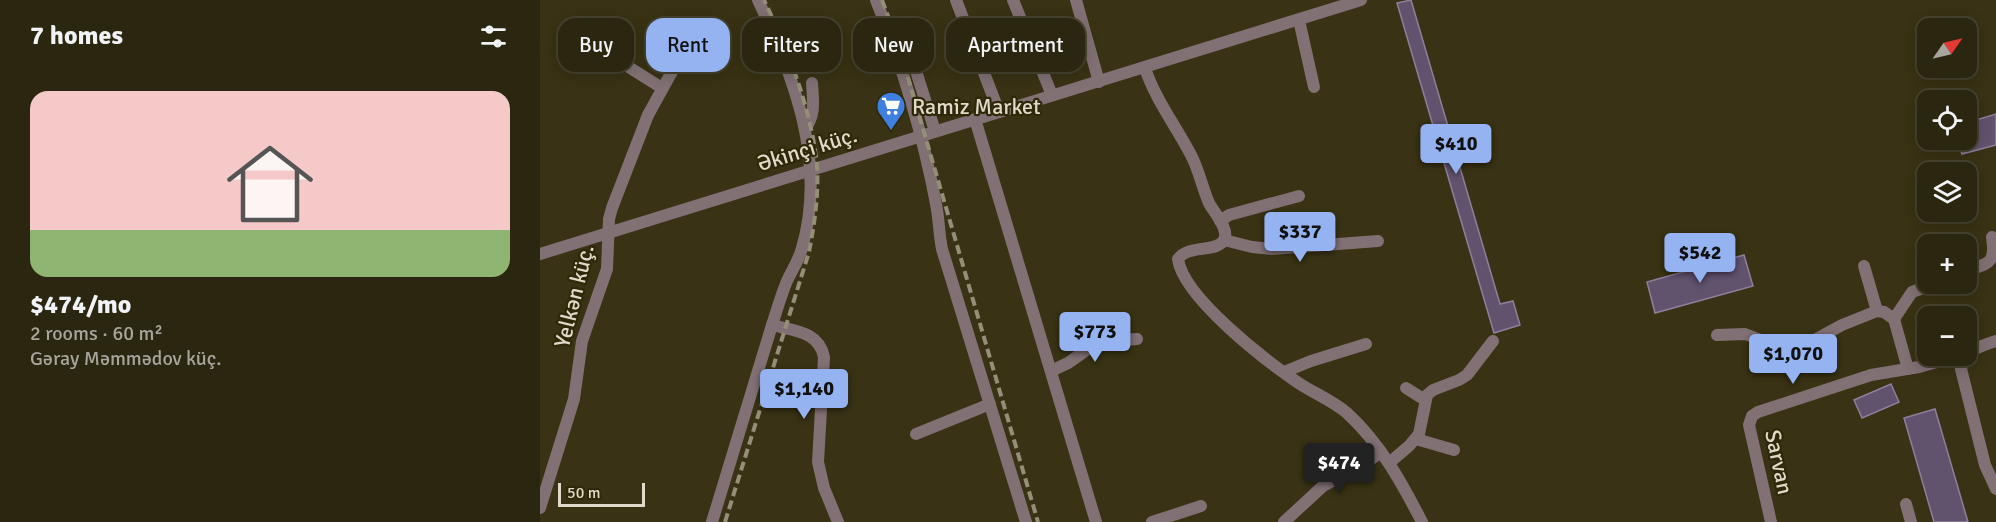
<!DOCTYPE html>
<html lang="en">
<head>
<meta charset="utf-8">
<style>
	:root { --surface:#2b260f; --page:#332e18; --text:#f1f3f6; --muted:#a6a59e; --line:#47432f; --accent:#95b2f1 }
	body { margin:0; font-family:Signika,sans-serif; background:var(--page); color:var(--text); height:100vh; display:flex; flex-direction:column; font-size:22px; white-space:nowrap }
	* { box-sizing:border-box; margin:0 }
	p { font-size:20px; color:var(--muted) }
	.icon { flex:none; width:33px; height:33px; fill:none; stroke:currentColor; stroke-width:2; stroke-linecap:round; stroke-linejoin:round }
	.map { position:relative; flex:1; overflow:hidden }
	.sheet { display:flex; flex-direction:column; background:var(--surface); width:540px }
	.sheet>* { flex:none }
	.top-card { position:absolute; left:18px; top:18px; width:570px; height:54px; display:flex; gap:12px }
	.needle { width:39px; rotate:56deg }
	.fabs { position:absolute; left:1377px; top:18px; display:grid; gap:12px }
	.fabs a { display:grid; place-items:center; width:60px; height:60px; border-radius:12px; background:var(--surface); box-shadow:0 3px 15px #0003,0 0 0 2px var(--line); font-size:30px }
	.scale { position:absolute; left:18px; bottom:15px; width:87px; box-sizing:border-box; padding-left:6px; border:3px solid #dfdac9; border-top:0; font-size:16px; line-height:21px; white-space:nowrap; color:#dfdac9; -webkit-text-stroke:4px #2f2809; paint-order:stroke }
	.price { position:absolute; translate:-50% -51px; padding:0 14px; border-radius:6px; background:var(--accent); color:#111; font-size:20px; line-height:39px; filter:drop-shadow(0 2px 3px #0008) }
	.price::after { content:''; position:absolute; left:50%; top:36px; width:18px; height:14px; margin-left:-9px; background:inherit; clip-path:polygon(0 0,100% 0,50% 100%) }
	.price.active { background:#222; color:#fff }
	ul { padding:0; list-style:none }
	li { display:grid; align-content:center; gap:12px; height:318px; padding:0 30px }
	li+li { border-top:2px solid var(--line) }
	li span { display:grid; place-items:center; height:186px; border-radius:18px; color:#555 }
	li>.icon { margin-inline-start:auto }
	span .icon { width:108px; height:108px; fill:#fffc; stroke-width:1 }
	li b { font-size:26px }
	h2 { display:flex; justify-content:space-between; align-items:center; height:72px; padding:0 30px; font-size:26px }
	.tag { padding:0 21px; border-radius:18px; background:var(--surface); box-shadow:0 3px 15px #0003,0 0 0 2px var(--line); font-size:21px; line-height:54px }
	.tag.active { background:var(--accent); color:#111 }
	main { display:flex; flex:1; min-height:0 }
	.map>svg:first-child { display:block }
	.building { fill:#61526e; stroke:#8e7f9c; stroke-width:1.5 }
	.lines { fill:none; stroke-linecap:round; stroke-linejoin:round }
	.minor { stroke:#817074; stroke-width:12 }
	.rail { stroke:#958f79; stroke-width:4; stroke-dasharray:9 4.5; stroke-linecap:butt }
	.labels { text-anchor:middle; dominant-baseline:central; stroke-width:4.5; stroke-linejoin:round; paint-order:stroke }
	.poi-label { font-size:22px; fill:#dfdac9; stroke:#2f2809; text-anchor:start }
	.street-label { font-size:22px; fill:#dfdac9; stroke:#2f2809 }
</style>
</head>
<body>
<main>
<section class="sheet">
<h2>7 homes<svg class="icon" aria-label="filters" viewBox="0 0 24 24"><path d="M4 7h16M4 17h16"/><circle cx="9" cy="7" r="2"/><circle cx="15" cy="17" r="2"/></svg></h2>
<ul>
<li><span style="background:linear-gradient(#f6c9c9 75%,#8fb573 0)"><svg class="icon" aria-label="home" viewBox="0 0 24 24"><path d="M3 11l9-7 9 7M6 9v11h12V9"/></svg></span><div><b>$474/mo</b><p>2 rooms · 60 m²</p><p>Gəray Məmmədov küç.</p></div></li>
</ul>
</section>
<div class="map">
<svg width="1456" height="522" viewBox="0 0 1456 522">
	<rect width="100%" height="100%" fill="#393214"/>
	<g class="building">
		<polygon points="871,0 960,304 973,301 980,325 954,333 857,3"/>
		<polygon points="1456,114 1456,145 1422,154 1418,140 1426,140 1426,123"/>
		<polygon points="1204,255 1213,286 1115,313 1107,282"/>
		<polygon points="1351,384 1359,402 1322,418 1314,400"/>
		<polygon points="1395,409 1428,522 1394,522 1364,418"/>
	</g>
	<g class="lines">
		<g class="minor">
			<path d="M336,0C362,65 383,135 396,204C399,219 399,234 402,249L486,522"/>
			<polyline points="416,0 459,112"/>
			<polyline points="473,0 512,95"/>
			<polyline points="536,0 559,82"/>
			<polyline points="759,20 774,87"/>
			<polyline points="87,66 122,88"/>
			<polyline points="375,68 395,131"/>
			<path d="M605,68C615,99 636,126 651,155C659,170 662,187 669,203C674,213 690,229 684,240C677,253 649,244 638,259C643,297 725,360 757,382C773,393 792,400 807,413C840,443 862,483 882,522"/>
			<polyline points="435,119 556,522"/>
			<path d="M265,129C276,114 273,101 272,83"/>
			<polyline points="680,221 689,215 759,196"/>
			<polyline points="684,240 712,247 732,249 838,241"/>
			<polyline points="0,254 821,0"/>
			<polyline points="1324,266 1337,311"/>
			<path d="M1426,271C1449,263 1456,264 1452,237"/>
			<polyline points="1354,319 1368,369"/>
			<path d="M232,325C254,331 279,331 284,357L278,462L284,488L298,522"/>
			<polyline points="1177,335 1205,334 1247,350 1258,349 1302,325 1337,311 1344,312 1354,319 1372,292 1394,284"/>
			<path d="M1456,341C1440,346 1424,351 1421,369L1445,465L1456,489"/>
			<polyline points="511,371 528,363 555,344 567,341 597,339"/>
			<polyline points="744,372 771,361 826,344"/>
			<polyline points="866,388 885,400"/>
			<polyline points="376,434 450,404"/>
			<polyline points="876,439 914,450"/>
			<polyline points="849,463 869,446 879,434 887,395 893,390 919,380 927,375 953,341"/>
			<polyline points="1366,504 1371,522"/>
			<polyline points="0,508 34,399 42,341 67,269 69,219 72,208 108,115 135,66"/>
			<path d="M172,522L232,325C237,310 241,295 247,281C252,270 259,260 262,248C287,162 254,77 218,0"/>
			<polyline points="612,522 661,506"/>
			<polyline points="744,522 783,486 820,467 841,452"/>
			<polyline points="1231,522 1209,425 1212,416 1218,412 1331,375 1379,367 1411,358 1424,358"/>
		</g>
		<g class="rail">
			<polyline points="342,0 357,40 498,522"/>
			<path d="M185,522L269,252C275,221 280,187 276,156C268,101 248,50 224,0"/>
		</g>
	</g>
	<defs>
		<g id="supermarket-pin" transform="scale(1.5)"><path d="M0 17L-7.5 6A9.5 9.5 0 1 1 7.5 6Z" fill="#3f7fe0" stroke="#2f2809"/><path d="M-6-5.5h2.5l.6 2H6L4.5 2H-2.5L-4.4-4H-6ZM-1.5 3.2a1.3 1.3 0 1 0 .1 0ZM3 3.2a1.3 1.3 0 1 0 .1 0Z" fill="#fff"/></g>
	</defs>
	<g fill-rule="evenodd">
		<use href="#supermarket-pin" x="351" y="106"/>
	</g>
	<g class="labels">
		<g class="poi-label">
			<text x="372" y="106">Ramiz Market</text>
		</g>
		<g class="street-label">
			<text transform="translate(267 149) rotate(-17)">Əkinçi küç.</text>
			<text transform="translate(34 296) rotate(-76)">Yelkən küç.</text>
			<text transform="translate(1239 462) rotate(78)">Sarvan</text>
		</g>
	</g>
</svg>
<div class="fabs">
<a><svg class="needle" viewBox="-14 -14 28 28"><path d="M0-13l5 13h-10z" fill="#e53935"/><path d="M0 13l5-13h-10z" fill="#a6a59e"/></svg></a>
<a><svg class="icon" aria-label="locate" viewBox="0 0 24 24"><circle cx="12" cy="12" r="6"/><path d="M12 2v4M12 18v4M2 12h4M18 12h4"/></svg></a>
<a><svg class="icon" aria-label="layers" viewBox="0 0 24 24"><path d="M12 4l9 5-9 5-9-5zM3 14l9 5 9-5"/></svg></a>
<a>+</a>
<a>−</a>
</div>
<div class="scale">50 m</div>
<b class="price" style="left:916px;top:175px">$410</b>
<b class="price" style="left:760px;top:263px">$337</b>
<b class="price" style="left:1160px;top:284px">$542</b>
<b class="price" style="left:555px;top:363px">$773</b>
<b class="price" style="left:1253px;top:385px">$1,070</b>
<b class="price" style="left:264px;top:420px">$1,140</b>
<b class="price active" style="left:799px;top:494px">$474</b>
<div class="top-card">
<a class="tag">Buy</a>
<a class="tag active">Rent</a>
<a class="tag">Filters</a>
<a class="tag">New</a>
<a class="tag">Apartment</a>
</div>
</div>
</main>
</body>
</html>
